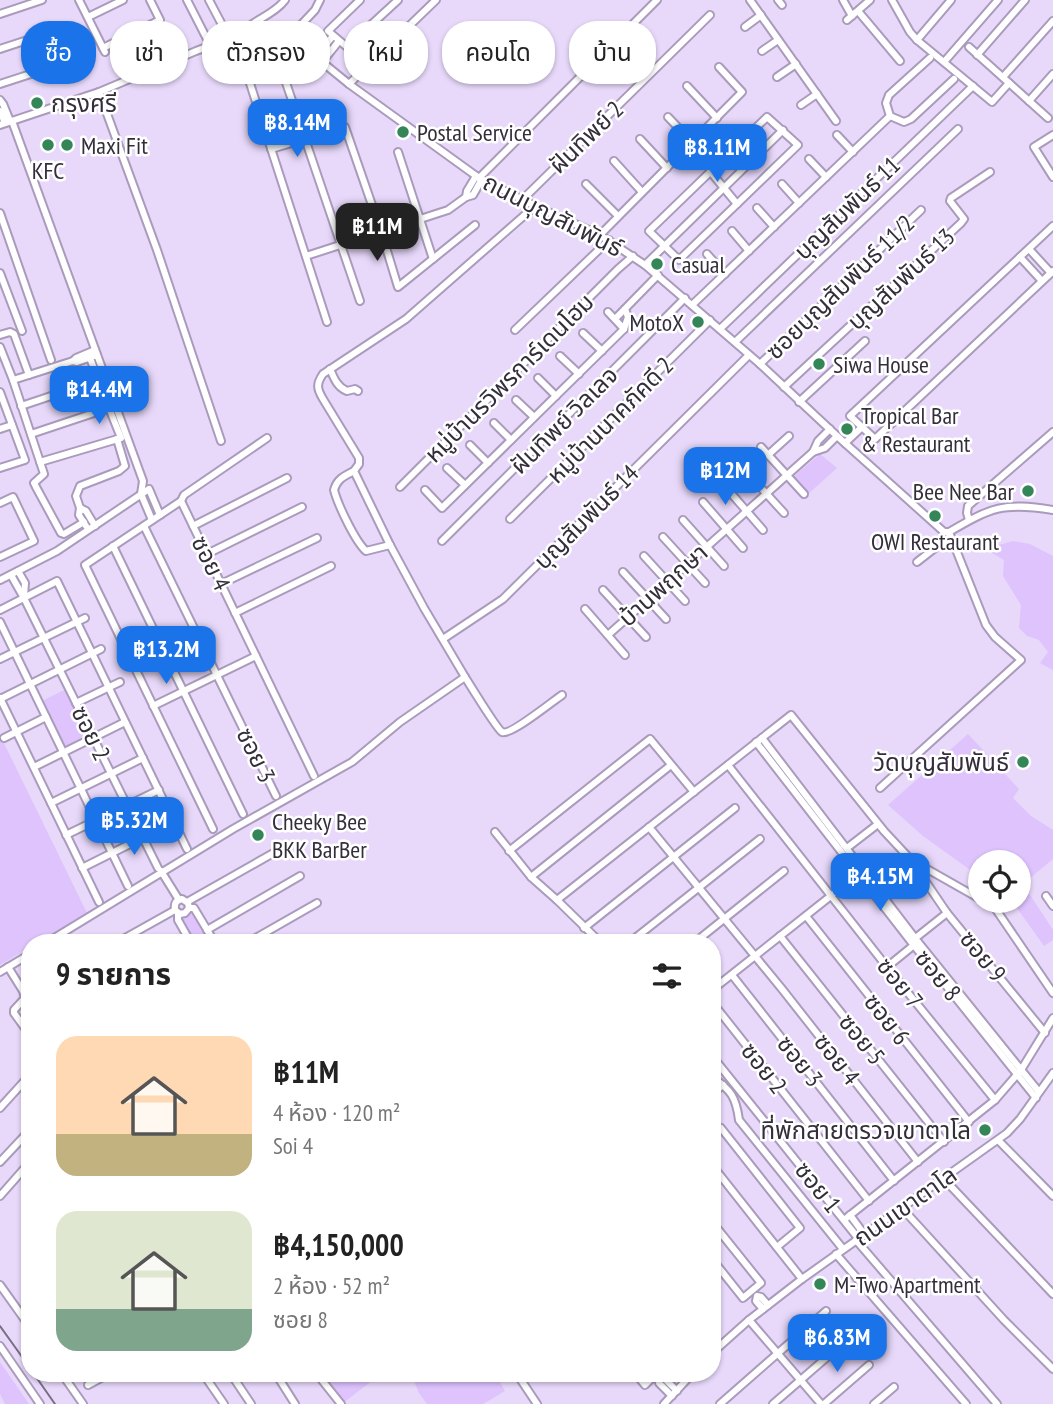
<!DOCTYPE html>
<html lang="th">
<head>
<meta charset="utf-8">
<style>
	:root { --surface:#fff; --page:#f6f6f6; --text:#222; --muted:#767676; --accent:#1a73e8 }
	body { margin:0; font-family:"PT Sans Narrow","Noto Sans Thai",sans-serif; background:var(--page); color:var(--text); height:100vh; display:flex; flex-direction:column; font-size:26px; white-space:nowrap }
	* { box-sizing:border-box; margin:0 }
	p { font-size:23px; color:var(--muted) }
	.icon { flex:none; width:38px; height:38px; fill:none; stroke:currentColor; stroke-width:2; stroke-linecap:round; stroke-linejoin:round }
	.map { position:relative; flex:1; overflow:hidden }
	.sheet { position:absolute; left:21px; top:934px; width:700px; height:448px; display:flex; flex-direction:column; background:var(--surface); border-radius:28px; box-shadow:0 2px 5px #0004 }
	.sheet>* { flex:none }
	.banner { position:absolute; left:21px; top:21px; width:700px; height:63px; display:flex; gap:14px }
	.controls { position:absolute; left:968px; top:850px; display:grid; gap:14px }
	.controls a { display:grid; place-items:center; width:63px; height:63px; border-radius:50%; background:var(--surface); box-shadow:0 2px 5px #0004; font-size:35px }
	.price { position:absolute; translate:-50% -60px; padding:0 16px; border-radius:14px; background:var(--accent); color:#fff; font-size:23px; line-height:46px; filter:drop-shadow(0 2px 4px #0008) }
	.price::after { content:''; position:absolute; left:50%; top:42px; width:21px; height:16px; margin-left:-10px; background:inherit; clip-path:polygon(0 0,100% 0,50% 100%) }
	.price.active { background:#222; color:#fff }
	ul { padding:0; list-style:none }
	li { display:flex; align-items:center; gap:21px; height:175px; padding:0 35px }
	li span { display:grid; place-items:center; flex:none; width:196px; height:140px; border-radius:21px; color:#555 }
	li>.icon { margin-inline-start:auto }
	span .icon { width:84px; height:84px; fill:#fffc; stroke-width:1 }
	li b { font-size:30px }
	h2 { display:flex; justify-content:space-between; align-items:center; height:84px; padding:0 35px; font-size:30px }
	.tag { padding:0 24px; border-radius:28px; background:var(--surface); box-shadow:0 2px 5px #0004; font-size:24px; line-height:63px }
	.tag.active { background:var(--accent); color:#fff }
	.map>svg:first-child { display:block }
	.green { fill:#dec3fd }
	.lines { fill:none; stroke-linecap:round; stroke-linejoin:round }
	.minor-casing { stroke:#aa9bbc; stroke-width:10 }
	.minor { stroke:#fff; stroke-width:6 }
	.rail { stroke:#796f84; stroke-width:2 }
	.poi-dot { fill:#348658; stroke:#fff; stroke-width:2.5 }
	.labels { text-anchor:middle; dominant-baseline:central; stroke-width:5; stroke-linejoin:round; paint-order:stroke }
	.poi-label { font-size:24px; fill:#342e3b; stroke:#fff; text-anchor:start }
	.street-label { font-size:24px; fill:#342e3b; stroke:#fff }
</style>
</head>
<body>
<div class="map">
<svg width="1053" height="1404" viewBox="0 0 1053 1404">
	<rect width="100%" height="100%" fill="#e8d9fb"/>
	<g class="green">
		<polygon points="820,454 837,468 807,495 792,478"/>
		<polygon points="1013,541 1030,544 1053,556 1053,670 1040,663 1048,652 1039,640 1027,636 1019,628 1021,605 1003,576 1004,560 992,553 999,545"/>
		<polygon points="66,689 89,737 63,749 40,702"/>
		<polygon points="968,734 1019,789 1013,798 1031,816 1053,830 1053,859 1023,884 1053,930 1053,940 1044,946 1012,901 1018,901 1018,863 980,863 980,877 923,836 888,805"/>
		<polygon points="0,735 87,913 37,943 30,943 30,947 0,965"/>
		<polygon points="193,911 211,943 195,943 181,918"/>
		<polygon points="0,1362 29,1404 5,1404 0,1394"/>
		<polygon points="324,1374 381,1374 343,1403"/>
		<polygon points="411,1374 495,1374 505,1391 483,1404 427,1404 419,1393"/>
	</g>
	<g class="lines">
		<g class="minor-casing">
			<g id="minor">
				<polyline points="79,0 105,52"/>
				<polyline points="187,0 210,45"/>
				<polyline points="209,0 229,38"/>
				<polyline points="360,0 328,31 347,47 398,0"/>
				<polyline points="750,0 836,121"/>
				<polyline points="778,0 782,5"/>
				<polyline points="843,0 852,16"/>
				<polyline points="892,0 910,32 917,40 992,102 1009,83"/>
				<polyline points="858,11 900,61"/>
				<polyline points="0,14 42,0"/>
				<polyline points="88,17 123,0"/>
				<polyline points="847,20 870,0"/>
				<polyline points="745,27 761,15"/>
				<path d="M241,34C253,19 273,16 285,0"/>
				<polyline points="917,40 951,0"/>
				<polyline points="283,44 315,10 320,0"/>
				<polyline points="969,47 1048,118"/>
				<polyline points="103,48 160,20 150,0"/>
				<polyline points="0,49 70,26"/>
				<polyline points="762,51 778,40"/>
				<polyline points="977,55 1025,0"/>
				<polyline points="315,57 333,36"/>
				<polyline points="930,58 889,95 886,103 890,116 904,122 911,119 954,79"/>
				<polyline points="322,62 339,41"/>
				<polyline points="944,62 998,0"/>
				<polyline points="777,77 796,64"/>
				<polyline points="1003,77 1053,21"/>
				<polyline points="0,84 86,56"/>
				<polyline points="349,84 436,0"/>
				<polyline points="687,86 717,118"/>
				<polyline points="99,92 157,250 221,441"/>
				<polyline points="0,100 3,104 10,121"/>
				<polyline points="1029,101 1053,74"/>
				<polyline points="801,105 817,94"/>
				<polyline points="0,111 5,123"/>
				<polyline points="668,117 692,142"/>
				<polygon points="767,117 798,145 679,260 649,231"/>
				<polyline points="12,121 143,481 141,494 152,520"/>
				<path d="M0,125L99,92L196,51L241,34L299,49L322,62L349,84L479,178L535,206L600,235L645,265L760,364L837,436L944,532H949C992,507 1003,502 1053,510"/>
				<polyline points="837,135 853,152"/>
				<polyline points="1053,135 1034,147 1053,177"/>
				<polyline points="640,139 667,168"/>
				<polyline points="271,149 345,127 381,231 398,287 475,225"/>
				<polyline points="398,152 433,259"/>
				<polyline points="809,159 826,177"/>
				<polyline points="614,161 642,192"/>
				<polyline points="710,171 737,204"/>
				<polyline points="476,176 467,191 466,197 473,195 482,179"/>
				<polyline points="479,178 657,0"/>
				<polyline points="586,184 618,216"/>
				<polyline points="782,184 799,203"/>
				<polyline points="522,200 710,15"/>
				<polyline points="757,208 774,227"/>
				<polyline points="0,213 51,360"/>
				<polyline points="1053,226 850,416 875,439 1053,271"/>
				<polyline points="732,231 749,251"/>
				<polyline points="600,235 742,92 719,67"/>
				<polyline points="1029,249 1051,273"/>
				<polyline points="707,254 725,274"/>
				<polyline points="306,256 448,210 466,197"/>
				<polyline points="1020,257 1042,281"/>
				<polyline points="645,265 783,130"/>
				<polyline points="0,273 22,331"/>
				<polyline points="692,305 890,116"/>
				<polyline points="608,312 624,329"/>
				<polyline points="615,319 658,275"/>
				<polyline points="327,322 247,74 280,65 360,301"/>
				<polyline points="720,329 973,86"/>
				<polyline points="515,330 609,240"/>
				<polyline points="583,333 602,351"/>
				<polyline points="0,335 10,332 14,334 29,375"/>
				<polyline points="735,342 958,129"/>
				<polyline points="0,347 13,380"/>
				<polyline points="560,356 579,374"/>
				<polyline points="73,361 76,358 95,350"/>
				<polyline points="760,364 921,210"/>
				<path d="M330,369C334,378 337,387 347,391L355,389L358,391"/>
				<polyline points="538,378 556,396"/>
				<polyline points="784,387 961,223 964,219 950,201 951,198 990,172"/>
				<polyline points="0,392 25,460 0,468"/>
				<polyline points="516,400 534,417"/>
				<polyline points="799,402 865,341"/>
				<polyline points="21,406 99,380"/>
				<polyline points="494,423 511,440"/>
				<polyline points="0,429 12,425"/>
				<polyline points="31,434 109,408 90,358"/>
				<polyline points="845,443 862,427"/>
				<polyline points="470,445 488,463"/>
				<polyline points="761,447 804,494"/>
				<polyline points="813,452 825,448 837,436"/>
				<polyline points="768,455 789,436"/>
				<polyline points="40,462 121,438 109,408"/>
				<polyline points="742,467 784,513"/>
				<polyline points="447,468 465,485"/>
				<path d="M354,471C344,476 337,479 334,490C338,505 355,541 366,551L390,545"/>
				<polyline points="723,484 763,530"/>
				<polyline points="400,487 618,269 633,256"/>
				<polyline points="425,490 442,508 624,329 628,317 625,309"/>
				<polyline points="181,501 314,776"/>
				<polyline points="703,502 743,548"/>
				<polyline points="0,503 13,497 34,541 0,557"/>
				<polyline points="80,508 76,496 80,486 119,471 125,466 117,439"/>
				<polyline points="510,519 710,320"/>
				<polyline points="683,520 724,566"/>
				<polyline points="969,520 967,513 968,506 1053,432"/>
				<polyline points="84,522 64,534 61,533 36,487 34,483 44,474 13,380 73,361 77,362 97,355"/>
				<polyline points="86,526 79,515 80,508 86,511 95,526"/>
				<polyline points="144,526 276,796"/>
				<polyline points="193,526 287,478"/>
				<polyline points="663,537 705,583"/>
				<polyline points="442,541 685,298"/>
				<polyline points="113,546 243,814"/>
				<polyline points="207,554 302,507"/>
				<polyline points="644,556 685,601"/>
				<polyline points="917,562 949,537"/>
				<polyline points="18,571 25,583 24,596"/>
				<polyline points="623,572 666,619"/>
				<polyline points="11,575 24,598 158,868"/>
				<polyline points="0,580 57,551 149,489 160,515"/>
				<polyline points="221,584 317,538"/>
				<polyline points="603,590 646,637"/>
				<polyline points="585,609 625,655"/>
				<polyline points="0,610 57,581 187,849"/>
				<polyline points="235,613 331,566"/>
				<polyline points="0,622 128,886"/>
				<polyline points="608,635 813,452 818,441 830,429"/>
				<polyline points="443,639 503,599 749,355"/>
				<polyline points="0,659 85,618"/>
				<path d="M465,677C470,685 497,729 502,732C510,736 553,701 562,695"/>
				<polyline points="0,698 99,902"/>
				<polyline points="0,699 101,649"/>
				<polyline points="76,703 120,682"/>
				<polyline points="153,706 256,656"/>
				<polyline points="4,738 46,717"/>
				<polyline points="762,738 918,942 1039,1092"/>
				<polyline points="756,742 912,943 1036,1098"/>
				<polyline points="728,765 887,967 995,1100"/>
				<polyline points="34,767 125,722"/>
				<polyline points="880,788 1021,660 995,637 986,625 949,532"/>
				<polyline points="51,803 143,758"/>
				<polyline points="649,827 782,989 918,1162"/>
				<polyline points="213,829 85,565 181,501 184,495 267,438"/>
				<polyline points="495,832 531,877 557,900 601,943"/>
				<polyline points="66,835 159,790"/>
				<polyline points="847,848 878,824"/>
				<polyline points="509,851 650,739 694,792"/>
				<polyline points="913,861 980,899"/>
				<polyline points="82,868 174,822"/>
				<polyline points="161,871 179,900"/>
				<polyline points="531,877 671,765"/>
				<polyline points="1046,896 1053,906"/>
				<polyline points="557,900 791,715 884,831 911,860 947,913 1045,1033"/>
				<polyline points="983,901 995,908 1053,993"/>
				<polyline points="187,902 284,847"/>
				<path d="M189,908L185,913L180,914L175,910C174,904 176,900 182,899L188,903L189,908H194L215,943"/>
				<polyline points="178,913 178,920 191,943"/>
				<polyline points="806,916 969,1122"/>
				<polyline points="584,928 735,808"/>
				<polyline points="207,930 300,876"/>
				<polyline points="780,936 944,1142"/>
				<polyline points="913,940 947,913"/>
				<path d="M46,943L233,829L352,762L400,722L465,677L424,608L390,545L354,471L359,464V458L323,399C317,389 316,384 323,374L406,319L535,206"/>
				<polyline points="116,943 175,910"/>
				<polyline points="247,943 317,903"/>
				<polyline points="629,943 760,839"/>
				<polyline points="694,943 784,871"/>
				<polyline points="24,958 30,968"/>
				<polyline points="8,967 23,991 25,998 14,1010 14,1013 30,1035"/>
				<polyline points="887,967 914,945"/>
				<polyline points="0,972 30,954"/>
				<polyline points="732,975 894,1181"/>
				<polyline points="712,990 861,872"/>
				<polyline points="712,1002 869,1201"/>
				<polyline points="712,1056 858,1238"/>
				<path d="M712,1077C731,1090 736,1097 739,1120L843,1249"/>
				<polyline points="712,1094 723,1085"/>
				<polyline points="0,1108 29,1076"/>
				<polyline points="721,1128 800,1228 777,1247"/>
				<polyline points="998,1140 1053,1196"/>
				<polyline points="0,1162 30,1130"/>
				<polyline points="712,1165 802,1279"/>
				<polyline points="943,1178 1053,1294"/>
				<polyline points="0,1196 30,1162"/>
				<polyline points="901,1207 1004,1320 1053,1369"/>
				<polyline points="850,1215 864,1234"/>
				<polyline points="844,1220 995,1100 1021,1070 1053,1018"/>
				<polyline points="712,1222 761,1283 743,1298 712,1259"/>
				<polyline points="856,1240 997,1404"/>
				<polyline points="836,1254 966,1404"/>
				<polyline points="0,1285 30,1327"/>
				<polyline points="28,1299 30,1299"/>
				<polyline points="763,1309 756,1301 757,1296 761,1297 768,1305"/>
				<polyline points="749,1320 821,1404"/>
				<polyline points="0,1346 40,1404"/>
				<polyline points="712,1353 749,1320 802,1279 1007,1133 1020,1119 1053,1073"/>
				<polyline points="62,1374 83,1404"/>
				<polyline points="231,1374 251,1404"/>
				<polyline points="276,1374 295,1404"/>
				<polyline points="317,1374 341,1404"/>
				<polyline points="517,1374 537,1404"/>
				<polyline points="636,1374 645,1385 656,1374"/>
				<polyline points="655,1374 660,1378 664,1378 677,1391"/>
				<polyline points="204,1375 224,1404"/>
				<polyline points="660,1378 659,1383 672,1396"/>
				<polyline points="88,1385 108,1374"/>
				<polyline points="664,1404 692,1374"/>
				<polyline points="720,1404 826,1311"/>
				<polyline points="773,1404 849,1338"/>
				<polyline points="824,1404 869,1365"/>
				<polyline points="874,1404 894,1387"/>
			</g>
		</g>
		<use href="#minor" class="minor"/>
		<g class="rail">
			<polyline points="0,1326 30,1368"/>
			<polyline points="34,1374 55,1404"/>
		</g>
	</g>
	<g class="poi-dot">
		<circle cx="37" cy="103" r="7"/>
		<circle cx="403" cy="132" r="7"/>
		<circle cx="48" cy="145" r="7"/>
		<circle cx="67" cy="145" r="7"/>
		<circle cx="657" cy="264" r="7"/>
		<circle cx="698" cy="322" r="7"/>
		<circle cx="819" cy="364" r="7"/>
		<circle cx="847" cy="429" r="7"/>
		<circle cx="1028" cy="491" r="7"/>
		<circle cx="935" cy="516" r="7"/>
		<circle cx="1023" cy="762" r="7"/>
		<circle cx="258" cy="835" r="7"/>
		<circle cx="985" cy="1130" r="7"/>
		<circle cx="820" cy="1284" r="7"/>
	</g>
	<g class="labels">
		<g class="poi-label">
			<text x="51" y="103">กรุงศรี</text>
			<text x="417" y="132">Postal Service</text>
			<text x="81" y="145">Maxi Fit</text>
			<text x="48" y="170" text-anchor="middle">KFC</text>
			<text x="671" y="264">Casual</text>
			<text x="684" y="322" text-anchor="end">MotoX</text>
			<text x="833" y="364">Siwa House</text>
			<text x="861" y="415">Tropical Bar<tspan x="861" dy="28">&amp; Restaurant</tspan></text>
			<text x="1014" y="491" text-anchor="end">Bee Nee Bar</text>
			<text x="935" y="541" text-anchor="middle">OWI Restaurant</text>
			<text x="1009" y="762" text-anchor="end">วัดบุญสัมพันธ์</text>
			<text x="272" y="821">Cheeky Bee<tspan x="272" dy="28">BKK BarBer</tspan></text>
			<text x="971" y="1130" text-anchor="end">ที่พักสายตรวจเขาตาโล</text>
			<text x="834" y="1284">M-Two Apartment</text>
		</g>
		<g class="street-label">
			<text transform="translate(586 137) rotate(-44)">ฝันทิพย์ 2</text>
			<text transform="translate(847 208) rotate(-44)">บุญสัมพันธ์ 11</text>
			<text transform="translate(553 215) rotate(27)">ถนนบุญสัมพันธ์</text>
			<text transform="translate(901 279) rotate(-43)">บุญสัมพันธ์ 13</text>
			<text transform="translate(840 287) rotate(-44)">ซอยบุญสัมพันธ์ 11/2</text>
			<text transform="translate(509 378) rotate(-45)">หมู่บ้านรวิพรการ์เดนโฮม</text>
			<text transform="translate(564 420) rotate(-45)">ฝันทิพย์ วิลเลจ</text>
			<text transform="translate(610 420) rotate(-45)">หมู่บ้านนาคภัคดี 2</text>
			<text transform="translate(586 517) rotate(-45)">บุญสัมพันธ์ 14</text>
			<text transform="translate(211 563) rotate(64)">ซอย 4</text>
			<text transform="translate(663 585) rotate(-42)">บ้านพฤกษา</text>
			<text transform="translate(91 733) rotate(64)">ซอย 2</text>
			<text transform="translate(256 755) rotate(64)">ซอย 3</text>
			<text transform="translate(983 956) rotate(51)">ซอย 9</text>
			<text transform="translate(938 975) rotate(51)">ซอย 8</text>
			<text transform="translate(900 983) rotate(51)">ซอย 7</text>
			<text transform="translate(887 1019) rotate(52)">ซอย 6</text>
			<text transform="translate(862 1039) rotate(51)">ซอย 5</text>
			<text transform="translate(837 1059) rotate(52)">ซอย 4</text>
			<text transform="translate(800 1061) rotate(52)">ซอย 3</text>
			<text transform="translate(764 1068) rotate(52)">ซอย 2</text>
			<text transform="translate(818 1187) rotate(51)">ซอย 1</text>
			<text transform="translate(905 1206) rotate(-35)">ถนนเขาตาโล</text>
		</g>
	</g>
</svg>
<div class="controls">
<a><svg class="icon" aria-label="locate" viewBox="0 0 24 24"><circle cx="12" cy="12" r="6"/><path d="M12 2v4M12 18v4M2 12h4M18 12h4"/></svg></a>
</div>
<b class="price" style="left:297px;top:159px">฿8.14M</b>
<b class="price" style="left:717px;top:184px">฿8.11M</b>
<b class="price active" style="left:377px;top:263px">฿11M</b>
<b class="price" style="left:99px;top:426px">฿14.4M</b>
<b class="price" style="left:725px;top:507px">฿12M</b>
<b class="price" style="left:166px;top:686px">฿13.2M</b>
<b class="price" style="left:134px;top:857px">฿5.32M</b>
<b class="price" style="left:880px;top:913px">฿4.15M</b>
<b class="price" style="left:837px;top:1374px">฿6.83M</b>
<div class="banner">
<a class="tag active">ซื้อ</a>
<a class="tag">เช่า</a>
<a class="tag">ตัวกรอง</a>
<a class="tag">ใหม่</a>
<a class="tag">คอนโด</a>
<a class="tag">บ้าน</a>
</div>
<section class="sheet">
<h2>9 รายการ<svg class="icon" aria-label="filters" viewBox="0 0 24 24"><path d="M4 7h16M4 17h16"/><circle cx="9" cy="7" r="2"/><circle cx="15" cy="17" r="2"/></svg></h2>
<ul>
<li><span style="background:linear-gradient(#ffd9b3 70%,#c2b280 0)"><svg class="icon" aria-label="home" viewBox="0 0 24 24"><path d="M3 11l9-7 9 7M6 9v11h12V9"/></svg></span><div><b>฿11M</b><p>4 ห้อง · 120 m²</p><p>Soi 4</p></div></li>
<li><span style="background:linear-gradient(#dfe7d0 70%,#7fa58c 0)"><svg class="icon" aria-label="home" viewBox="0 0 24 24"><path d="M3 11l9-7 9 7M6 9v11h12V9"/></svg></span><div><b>฿4,150,000</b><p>2 ห้อง · 52 m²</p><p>ซอย 8</p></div></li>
</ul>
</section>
</div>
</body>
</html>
